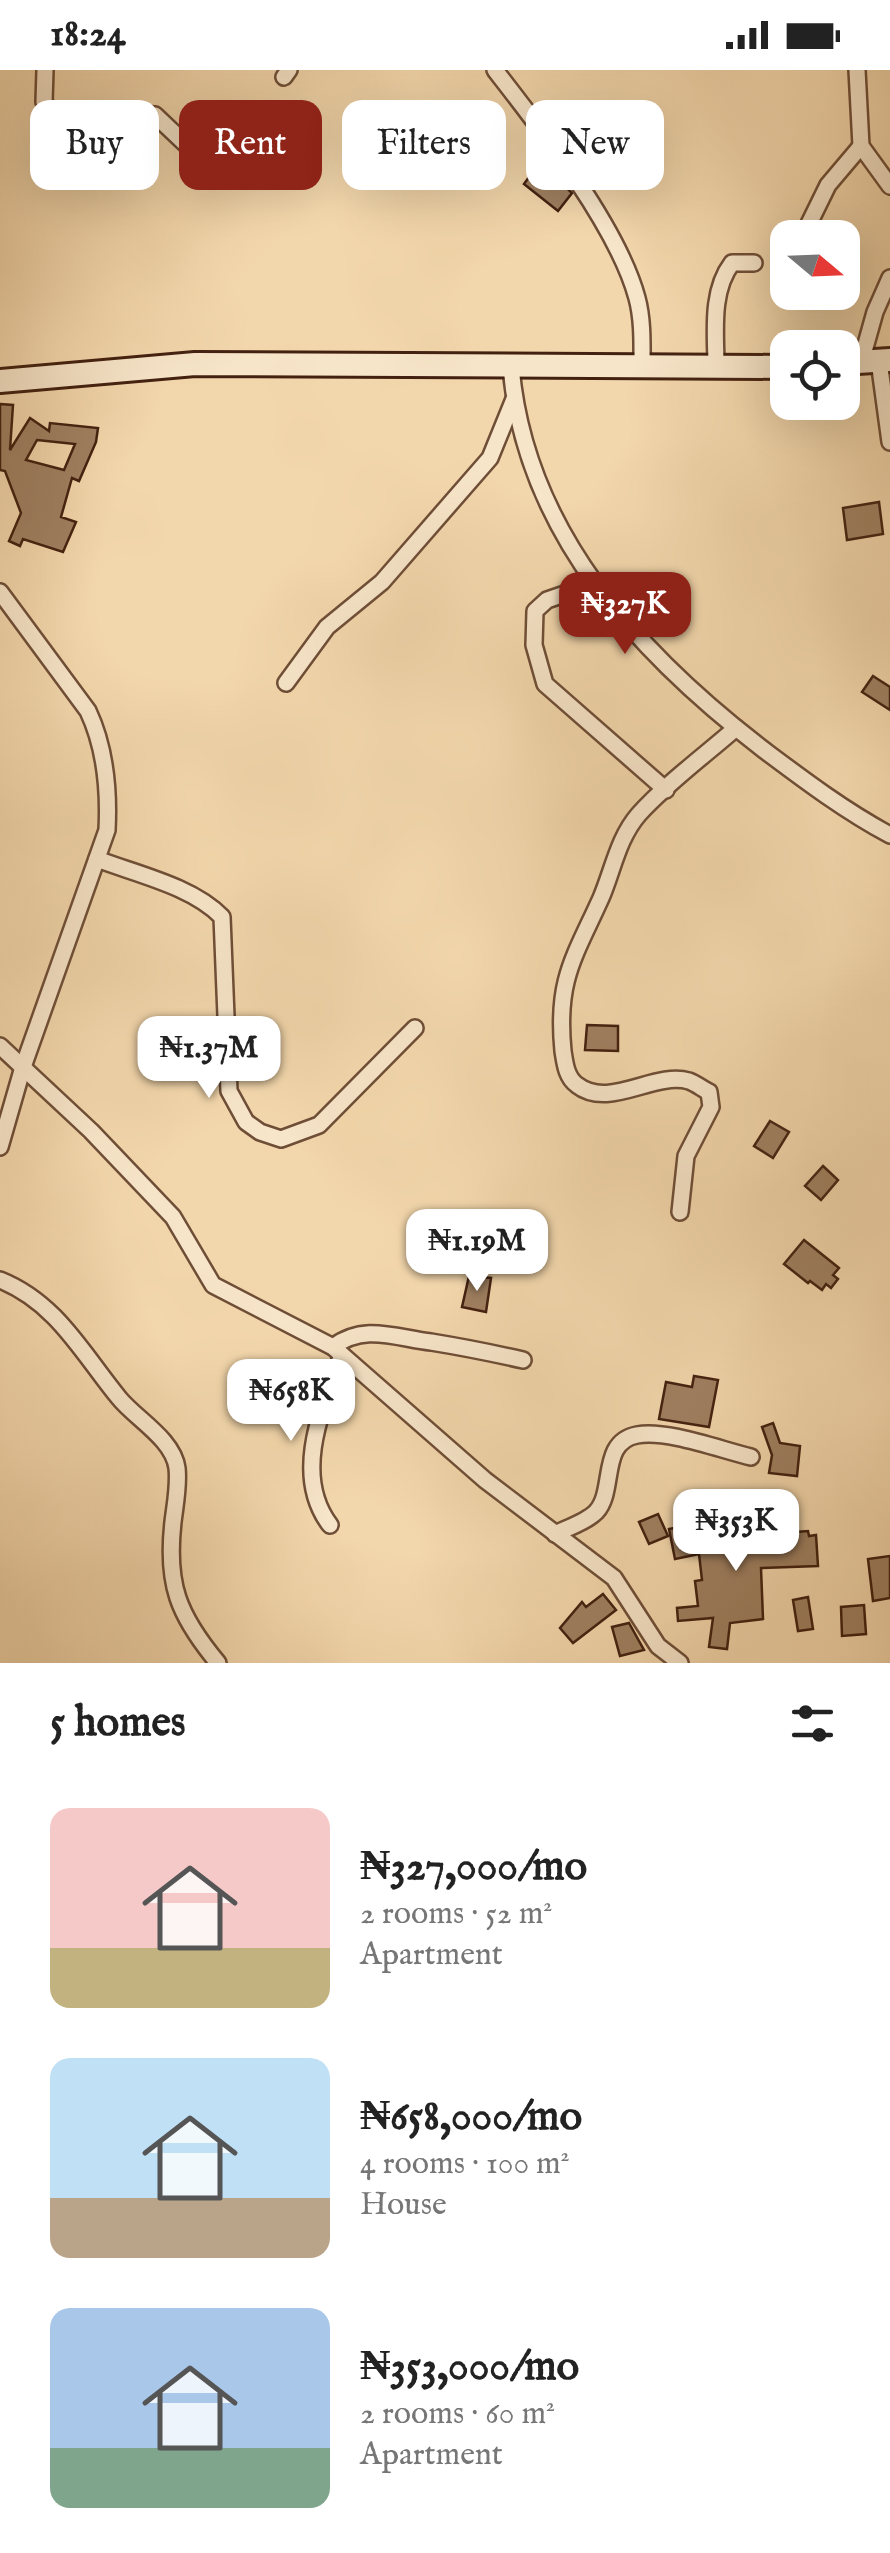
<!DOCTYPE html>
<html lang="en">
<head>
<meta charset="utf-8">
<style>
	:root { --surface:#fff; --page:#f2f2f2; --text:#222; --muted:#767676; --accent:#8f2418 }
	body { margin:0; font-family:"IM FELL English",serif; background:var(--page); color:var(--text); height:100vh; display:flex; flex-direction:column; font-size:38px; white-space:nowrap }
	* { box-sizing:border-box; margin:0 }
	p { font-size:32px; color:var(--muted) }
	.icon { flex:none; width:55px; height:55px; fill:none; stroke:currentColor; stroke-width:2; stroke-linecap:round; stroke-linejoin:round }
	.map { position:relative; height:1593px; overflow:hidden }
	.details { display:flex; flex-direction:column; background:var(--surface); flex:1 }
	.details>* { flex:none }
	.hud { position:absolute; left:30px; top:30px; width:830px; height:90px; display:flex; gap:20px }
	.needle { width:65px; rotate:109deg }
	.buttons { position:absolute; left:770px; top:150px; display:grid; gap:20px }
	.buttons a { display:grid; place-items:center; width:90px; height:90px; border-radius:20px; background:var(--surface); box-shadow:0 10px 40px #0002; font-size:50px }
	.price { position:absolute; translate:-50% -85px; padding:0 22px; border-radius:20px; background:#fff; color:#222; font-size:32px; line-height:65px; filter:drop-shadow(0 2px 5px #0008) }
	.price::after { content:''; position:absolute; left:50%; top:60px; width:30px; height:22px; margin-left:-15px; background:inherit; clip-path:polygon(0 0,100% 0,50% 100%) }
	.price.current { background:var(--accent); color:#fff }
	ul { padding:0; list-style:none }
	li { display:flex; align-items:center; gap:30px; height:250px; padding:0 50px }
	li span { display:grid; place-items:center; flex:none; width:280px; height:200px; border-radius:20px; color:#555 }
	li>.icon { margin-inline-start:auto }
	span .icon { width:120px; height:120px; fill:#fffc; stroke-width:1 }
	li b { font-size:42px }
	h2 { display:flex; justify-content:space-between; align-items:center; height:120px; padding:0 50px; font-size:42px }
	.pill { padding:0 35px; border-radius:20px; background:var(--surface); box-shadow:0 10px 40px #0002; font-size:35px; line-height:90px }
	.pill.current { background:var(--accent); color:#fff }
	.status { display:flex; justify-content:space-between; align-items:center; height:70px; padding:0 50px; background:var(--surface); direction:ltr }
	.status svg { height:28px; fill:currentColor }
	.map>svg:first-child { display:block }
	.building { fill:#9f8061; stroke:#432110; stroke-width:2.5; fill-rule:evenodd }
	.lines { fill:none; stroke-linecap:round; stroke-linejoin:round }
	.street-casing { stroke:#6f4e37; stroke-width:20 }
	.secondary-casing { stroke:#432110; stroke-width:28 }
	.street { stroke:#f7e5c9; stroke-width:15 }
	.secondary { stroke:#f7e5c9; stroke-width:22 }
</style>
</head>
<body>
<div class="status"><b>18:24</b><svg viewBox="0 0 49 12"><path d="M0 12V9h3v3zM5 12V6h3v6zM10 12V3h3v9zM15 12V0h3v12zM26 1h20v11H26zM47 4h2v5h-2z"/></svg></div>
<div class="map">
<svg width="890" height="1593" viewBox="0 0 890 1593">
	<rect width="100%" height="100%" fill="#f3d7ac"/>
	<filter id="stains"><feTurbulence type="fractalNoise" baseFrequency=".002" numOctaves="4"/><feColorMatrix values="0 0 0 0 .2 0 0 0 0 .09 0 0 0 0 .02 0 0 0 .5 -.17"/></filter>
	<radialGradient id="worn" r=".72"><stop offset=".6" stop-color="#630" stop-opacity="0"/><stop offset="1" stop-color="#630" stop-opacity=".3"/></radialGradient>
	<g class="building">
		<polygon points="540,92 572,123 558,141 524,114"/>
		<path d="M0,334L13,335L10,380L30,348L49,361L50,353L98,358L96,372L79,411L72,408L70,415L61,447L76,452L63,482L23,469L20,476L9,471L21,443L5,401L0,400ZM37,370L75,374L64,400L26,390Z"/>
		<polygon points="879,432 883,464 847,470 843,438"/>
		<polygon points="873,606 890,617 890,640 862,622"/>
		<polygon points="587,955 618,956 618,981 585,980"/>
		<polygon points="770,1051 789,1062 773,1088 754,1076"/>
		<polygon points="823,1096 838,1110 821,1130 805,1116"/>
		<polygon points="804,1170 839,1198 833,1205 838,1209 831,1218 826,1214 822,1220 810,1211 808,1213 784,1194"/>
		<polygon points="469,1206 491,1208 486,1242 462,1237"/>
		<polygon points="694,1306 718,1310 709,1357 659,1349 666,1312 692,1317"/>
		<polygon points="773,1353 780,1373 800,1376 797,1406 769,1403 772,1385 762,1357"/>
		<polygon points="658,1444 668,1466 649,1474 639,1452"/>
		<polygon points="701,1453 705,1476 726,1474 726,1463 747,1461 747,1468 796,1466 796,1462 808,1461 809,1466 816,1465 818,1496 761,1498 763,1549 730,1553 727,1579 709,1577 713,1548 678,1551 677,1538 698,1536 695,1511 702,1510 699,1484 675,1489 669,1459"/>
		<polygon points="890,1486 890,1528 873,1531 868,1489"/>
		<polygon points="603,1524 616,1540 573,1573 560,1558 582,1532 586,1537"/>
		<polygon points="808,1527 813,1559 798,1561 793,1530"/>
		<polygon points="864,1535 866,1564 842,1566 841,1537"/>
		<polygon points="629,1553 644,1580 620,1586 612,1557"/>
	</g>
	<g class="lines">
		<g class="street-casing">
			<g id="street">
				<polyline points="45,0 44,32 57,52 82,61 97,61 139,44 155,45 194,82 240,81"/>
				<path d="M495,0C541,59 618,157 637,228C643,250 642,275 642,297"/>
				<polyline points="857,0 861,76 890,116"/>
				<polyline points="284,7 289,0"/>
				<polyline points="802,168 828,115 861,76"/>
				<polyline points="879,291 890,372"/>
				<polyline points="861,292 875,242 890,208"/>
				<path d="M511,297C525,462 639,584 764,680C804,710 845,741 890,765"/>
				<path d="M716,298C716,264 710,222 732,193H754"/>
				<polyline points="594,514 547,530 535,541 534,575 545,614 666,720"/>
				<path d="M0,522L88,641C105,677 109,721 107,760L23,997L0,1077"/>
				<polyline points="286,613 327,557 382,512 490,388 514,329"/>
				<path d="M97,789C136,804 192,816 222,847L229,1021L246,1052L260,1062L281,1069L319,1055L415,958"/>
				<polyline points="0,976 91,1061 173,1147 213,1215 333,1277 485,1410 614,1508 658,1576 680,1593"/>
				<path d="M680,1142L686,1086L711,1037L709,1022C703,1019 695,1013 689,1011C654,1001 609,1040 577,1015C566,1007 565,993 563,981C556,910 574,888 601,828C613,800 618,768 639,744C667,713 704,686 736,658"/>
				<path d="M0,1210C57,1233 82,1283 119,1328C136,1349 173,1369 177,1398C179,1416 175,1435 173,1452C166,1514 178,1545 218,1593"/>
				<path d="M333,1277C364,1253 396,1268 431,1272C462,1277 492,1283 523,1290"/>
				<path d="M330,1455C292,1405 322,1338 342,1285"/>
				<path d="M555,1464C567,1458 586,1452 596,1442C616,1421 599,1372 637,1365C666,1359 721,1380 751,1387"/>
			</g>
		</g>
		<g class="secondary-casing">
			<g id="secondary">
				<polyline points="842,293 890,290"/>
				<polyline points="0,311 195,294 788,297"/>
			</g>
		</g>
		<use href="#street" class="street"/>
		<use href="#secondary" class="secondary"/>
	</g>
	<rect width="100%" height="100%" filter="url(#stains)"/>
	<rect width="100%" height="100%" fill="url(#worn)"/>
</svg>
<div class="buttons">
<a><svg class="needle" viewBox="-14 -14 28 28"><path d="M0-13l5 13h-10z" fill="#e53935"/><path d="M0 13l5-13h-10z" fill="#767676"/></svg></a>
<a><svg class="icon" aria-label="locate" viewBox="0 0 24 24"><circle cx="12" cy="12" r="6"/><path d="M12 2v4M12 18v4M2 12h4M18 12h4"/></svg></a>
</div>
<b class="price current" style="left:625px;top:587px">₦327K</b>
<b class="price" style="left:209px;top:1031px">₦1.37M</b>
<b class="price" style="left:477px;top:1224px">₦1.19M</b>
<b class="price" style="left:291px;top:1374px">₦658K</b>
<b class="price" style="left:736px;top:1504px">₦353K</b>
<div class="hud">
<a class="pill">Buy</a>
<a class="pill current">Rent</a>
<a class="pill">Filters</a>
<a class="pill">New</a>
</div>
</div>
<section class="details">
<h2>5 homes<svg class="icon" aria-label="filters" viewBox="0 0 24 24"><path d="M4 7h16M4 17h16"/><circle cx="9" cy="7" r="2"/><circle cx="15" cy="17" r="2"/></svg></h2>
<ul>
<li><span style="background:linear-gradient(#f6c9c9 70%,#c2b280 0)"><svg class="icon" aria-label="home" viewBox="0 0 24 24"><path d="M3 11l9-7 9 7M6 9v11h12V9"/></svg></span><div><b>₦327,000/mo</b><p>2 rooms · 52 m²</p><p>Apartment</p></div></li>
<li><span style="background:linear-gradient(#bfe0f5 70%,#b9a48a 0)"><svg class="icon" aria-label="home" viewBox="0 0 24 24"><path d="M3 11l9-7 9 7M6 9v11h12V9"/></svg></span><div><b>₦658,000/mo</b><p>4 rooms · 100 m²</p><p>House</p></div></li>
<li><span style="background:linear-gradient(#a9c7e8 70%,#7fa58c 0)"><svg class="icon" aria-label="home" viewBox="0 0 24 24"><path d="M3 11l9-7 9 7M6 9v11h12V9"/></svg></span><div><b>₦353,000/mo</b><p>2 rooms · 60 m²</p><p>Apartment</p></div></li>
</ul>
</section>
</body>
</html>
